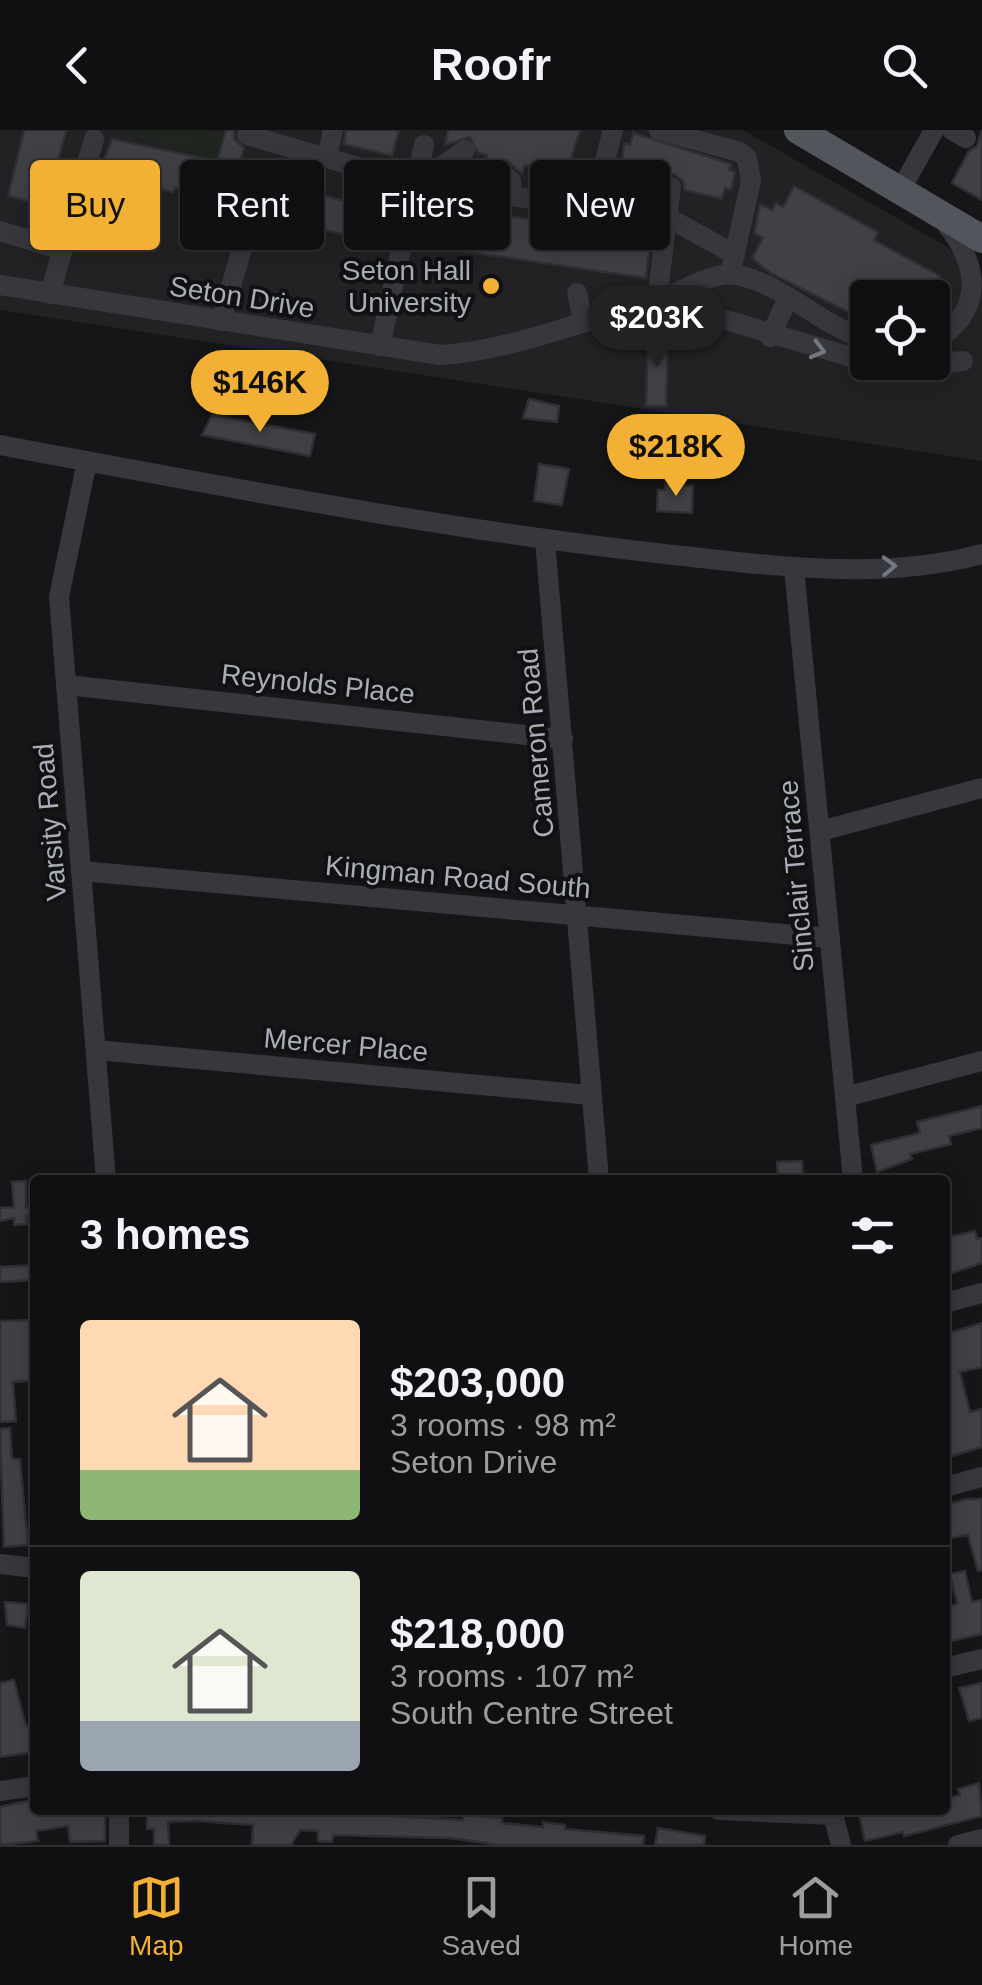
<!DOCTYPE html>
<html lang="en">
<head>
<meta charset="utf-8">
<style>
	:root { --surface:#101012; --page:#1e1e20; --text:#f1f3f6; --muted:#9c9d9f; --line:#303032; --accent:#f2b134 }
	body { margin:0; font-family:Helvetica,sans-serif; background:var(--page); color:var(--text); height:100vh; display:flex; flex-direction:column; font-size:38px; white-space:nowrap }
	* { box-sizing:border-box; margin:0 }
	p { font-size:32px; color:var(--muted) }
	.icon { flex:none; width:55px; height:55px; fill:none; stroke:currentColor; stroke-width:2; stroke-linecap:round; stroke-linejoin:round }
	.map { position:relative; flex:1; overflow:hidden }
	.side { position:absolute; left:30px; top:1045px; width:920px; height:640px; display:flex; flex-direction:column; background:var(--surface); border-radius:10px; box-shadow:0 5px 25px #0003,0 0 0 2px var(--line) }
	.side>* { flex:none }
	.hud { position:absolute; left:30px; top:30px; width:922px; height:90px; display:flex; gap:20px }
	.fabs { position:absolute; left:850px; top:150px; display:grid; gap:20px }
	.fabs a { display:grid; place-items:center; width:100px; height:100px; border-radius:10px; background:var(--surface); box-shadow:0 5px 25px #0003,0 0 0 2px var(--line); font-size:50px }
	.price { position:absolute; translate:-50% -85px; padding:0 22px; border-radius:35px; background:var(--accent); color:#111; font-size:32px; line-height:65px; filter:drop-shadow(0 2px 5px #0008) }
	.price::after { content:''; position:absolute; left:50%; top:60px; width:30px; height:22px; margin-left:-15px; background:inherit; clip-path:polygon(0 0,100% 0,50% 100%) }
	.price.active { background:#222; color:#fff }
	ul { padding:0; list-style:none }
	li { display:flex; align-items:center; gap:30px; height:250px; padding:0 50px }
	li+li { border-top:2px solid var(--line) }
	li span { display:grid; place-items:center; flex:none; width:280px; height:200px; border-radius:10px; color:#555 }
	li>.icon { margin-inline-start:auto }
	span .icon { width:120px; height:120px; fill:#fffc; stroke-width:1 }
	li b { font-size:42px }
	h2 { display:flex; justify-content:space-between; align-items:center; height:120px; padding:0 50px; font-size:42px }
	.tag { padding:0 35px; border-radius:10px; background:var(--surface); box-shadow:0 5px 25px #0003,0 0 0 2px var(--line); font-size:35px; line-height:90px }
	.tag.active { background:var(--accent); color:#111 }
	header { display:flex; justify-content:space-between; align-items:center; height:130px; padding:0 50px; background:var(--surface); font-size:45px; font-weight:700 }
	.menu { display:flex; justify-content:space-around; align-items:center; height:140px; border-top:2px solid var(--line); background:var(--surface); font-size:28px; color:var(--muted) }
	.menu a { display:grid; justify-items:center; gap:5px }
	.menu .active { color:var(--accent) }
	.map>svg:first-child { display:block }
	.built { fill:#222225; fill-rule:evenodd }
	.green { fill:#1e261f }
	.building { fill:#404145; stroke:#303034; stroke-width:2.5 }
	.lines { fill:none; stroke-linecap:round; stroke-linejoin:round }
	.minor { stroke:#37383d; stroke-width:20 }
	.major { stroke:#53555c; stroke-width:28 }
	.oneway { stroke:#757881 }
	.poi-dot { fill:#f2b134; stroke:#111113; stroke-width:4 }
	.labels { text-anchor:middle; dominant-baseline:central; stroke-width:8; stroke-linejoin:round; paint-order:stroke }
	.poi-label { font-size:28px; fill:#a8adb8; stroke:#111113; text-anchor:end }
	.street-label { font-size:28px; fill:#a8adb8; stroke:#111113 }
</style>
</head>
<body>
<header><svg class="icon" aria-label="back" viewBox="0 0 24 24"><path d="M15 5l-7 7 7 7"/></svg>Roofr<svg class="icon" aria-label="search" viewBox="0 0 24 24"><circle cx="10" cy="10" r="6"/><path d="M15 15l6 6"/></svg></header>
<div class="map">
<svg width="982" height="1715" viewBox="0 0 982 1715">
	<rect width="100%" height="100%" fill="#161618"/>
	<path class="built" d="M0,0H743L944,115L982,145V331L0,180ZM868,168H932V232H868Z"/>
	<polygon class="green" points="112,0 208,0 223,6 216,30"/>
	<g class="building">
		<polygon points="24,0 66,0 47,76 8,66"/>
		<polygon points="226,0 234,0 234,9 244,18 240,32 297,48 295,57 355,74 351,88 358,90 353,106 277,90 279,80 228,66 226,71 175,58 173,63 100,40 112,9 217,31"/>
		<polygon points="346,0 399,0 392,26 344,14"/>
		<polygon points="448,0 580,0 567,43 525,35 522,44 506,30 485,35 487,25 478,23 470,7 445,15"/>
		<polygon points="982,0 982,70 952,53 969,21 977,16"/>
		<polygon points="633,3 731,34 729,40 735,42 731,60 725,58 722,69 684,60 683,51 674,44 665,45 658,53 621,44 624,13 630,15"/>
		<polygon points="794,56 878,102 874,110 940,146 933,159 937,168 868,168 868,192 769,142 752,128 763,108 754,103 760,74 772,80 776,73 783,77"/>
		<polygon points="430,75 651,106 646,148 425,116 427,105 419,104"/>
		<polygon points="648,203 668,203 666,276 646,276"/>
		<polygon points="529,269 559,276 557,292 523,288"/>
		<polygon points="212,285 315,304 310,326 202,305"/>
		<polygon points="539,334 569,339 562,375 534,371"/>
		<polygon points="665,354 693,356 692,383 657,381 658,360 665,360"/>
		<polygon points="982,976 982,998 949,1006 951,1014 910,1024 912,1029 877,1042 871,1015 920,1003 917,992"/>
		<polygon points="802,1031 803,1050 778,1050 777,1032"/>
		<polygon points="26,1051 26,1077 35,1076 35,1085 26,1086 27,1094 14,1095 14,1088 0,1091 0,1078 14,1077 12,1052"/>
		<polygon points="975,1101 977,1109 982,1108 982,1133 949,1144 945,1141 945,1108"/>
		<polygon points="34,1135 34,1150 0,1152 0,1137"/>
		<polygon points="35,1190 35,1250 13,1252 16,1291 0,1292 0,1191"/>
		<polygon points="982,1193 982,1237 960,1242 970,1282 982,1279 982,1317 945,1328 945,1204"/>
		<polygon points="10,1298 12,1329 20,1329 28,1415 4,1417 0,1299"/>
		<polygon points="967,1369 982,1369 982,1440 978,1441 968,1405 945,1409 945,1375"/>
		<polygon points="965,1441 972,1472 982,1470 982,1504 947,1512 945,1480 957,1473 950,1444"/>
		<polygon points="5,1472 28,1474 25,1498 7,1495"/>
		<polygon points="14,1550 26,1596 35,1595 35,1622 0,1627 0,1553"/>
		<polygon points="982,1553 982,1588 969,1591 959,1558"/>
		<polygon points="979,1653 982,1686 904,1706 903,1702 865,1711 859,1685 879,1680 945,1680 945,1669 960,1665 958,1659"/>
		<polygon points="32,1670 33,1680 105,1680 105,1711 70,1712 68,1696 36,1701 38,1711 0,1715 0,1677"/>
		<polygon points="147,1680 394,1680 394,1686 463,1690 463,1685 502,1688 502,1693 543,1697 543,1692 565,1695 565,1699 644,1706 643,1715 500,1715 450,1708 333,1705 332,1712 318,1711 318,1701 300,1700 291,1715 252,1715 253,1695 196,1691 168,1692 169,1715 154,1715 154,1699 147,1699"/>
		<polygon points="658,1698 705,1706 704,1715 655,1715"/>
	</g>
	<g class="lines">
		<g class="minor">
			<polyline points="659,0 740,22 747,28 751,51 732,136"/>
			<polyline points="952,0 966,8"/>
			<polyline points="247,5 417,54 665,86 734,124"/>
			<polyline points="327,28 333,0"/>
			<polyline points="603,38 613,0"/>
			<polyline points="417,54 465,20"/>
			<polyline points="900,61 934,0"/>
			<polyline points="483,63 491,47 502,43 511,51 511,66"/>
			<polyline points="0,101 63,120"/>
			<polyline points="659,153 671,57"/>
			<path d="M0,155L440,225C509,221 589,189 657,170C679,164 714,140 737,145C783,154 821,196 868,210"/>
			<polyline points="577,163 583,189"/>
			<polyline points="50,164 94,9"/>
			<polyline points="658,170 868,232"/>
			<polyline points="221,191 250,91"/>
			<polyline points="770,207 787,170"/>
			<path d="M932,212C982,184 982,140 947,95"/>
			<polyline points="380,216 424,15"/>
			<polyline points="869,232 908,237 963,231"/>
			<path d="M0,315C221,356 442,399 665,424C768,435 881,452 982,424"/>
			<polyline points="87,331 59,467 106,1050"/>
			<polyline points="545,410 599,1050"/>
			<polyline points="794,438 853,1050"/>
			<polyline points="66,555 563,609"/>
			<polyline points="820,701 982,658"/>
			<polyline points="81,741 830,808"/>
			<polyline points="96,920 590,965"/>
			<polyline points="845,967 982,931"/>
			<polyline points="945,1173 982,1163"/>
			<polyline points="945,1357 982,1347"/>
			<polyline points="0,1434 35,1438"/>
			<polyline points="945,1538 982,1529"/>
			<polyline points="0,1661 35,1656"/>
			<polyline points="718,1680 833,1685"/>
			<polyline points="832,1680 841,1715"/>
			<polyline points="119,1715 119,1680"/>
			<polyline points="958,1715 982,1709"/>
		</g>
		<polyline class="major" points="798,0 982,109"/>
	</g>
	<defs><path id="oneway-chevron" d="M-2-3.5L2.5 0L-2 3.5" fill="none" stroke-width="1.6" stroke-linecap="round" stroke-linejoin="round" transform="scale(2.5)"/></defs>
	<g class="oneway">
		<use href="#oneway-chevron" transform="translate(818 220) rotate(15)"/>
		<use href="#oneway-chevron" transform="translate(889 436) rotate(-2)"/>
	</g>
	<circle class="poi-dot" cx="491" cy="156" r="10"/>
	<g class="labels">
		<g class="poi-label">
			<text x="471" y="140">Seton Hall<tspan x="471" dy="32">University</tspan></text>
		</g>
		<g class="street-label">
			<text transform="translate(242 167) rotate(9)">Seton Drive</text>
			<text transform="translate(318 554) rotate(6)">Reynolds Place</text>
			<text transform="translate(536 613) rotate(-95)">Cameron Road</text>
			<text transform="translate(50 692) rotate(-95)">Varsity Road</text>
			<text transform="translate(796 746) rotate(-95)">Sinclair Terrace</text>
			<text transform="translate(458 747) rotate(5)">Kingman Road South</text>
			<text transform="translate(346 915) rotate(5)">Mercer Place</text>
		</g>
	</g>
</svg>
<div class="fabs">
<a><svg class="icon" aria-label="locate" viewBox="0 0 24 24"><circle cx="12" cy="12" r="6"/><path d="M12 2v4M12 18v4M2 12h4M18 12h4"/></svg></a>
</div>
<b class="price active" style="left:657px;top:240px">$203K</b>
<b class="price" style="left:260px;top:305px">$146K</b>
<b class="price" style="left:676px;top:369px">$218K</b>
<div class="hud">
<a class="tag active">Buy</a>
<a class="tag">Rent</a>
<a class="tag">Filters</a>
<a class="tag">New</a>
</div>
<section class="side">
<h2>3 homes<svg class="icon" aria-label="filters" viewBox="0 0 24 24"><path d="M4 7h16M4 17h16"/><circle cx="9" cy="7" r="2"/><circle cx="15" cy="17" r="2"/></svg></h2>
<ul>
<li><span style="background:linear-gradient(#ffd9b3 75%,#8fb573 0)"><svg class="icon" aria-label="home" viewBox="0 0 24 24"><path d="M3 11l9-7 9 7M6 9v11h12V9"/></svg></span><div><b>$203,000</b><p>3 rooms · 98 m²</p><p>Seton Drive</p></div></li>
<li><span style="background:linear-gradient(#dfe7d0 75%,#9aa5b1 0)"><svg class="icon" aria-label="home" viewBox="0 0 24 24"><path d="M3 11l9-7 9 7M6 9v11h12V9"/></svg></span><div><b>$218,000</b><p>3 rooms · 107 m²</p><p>South Centre Street</p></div></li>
</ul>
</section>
</div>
<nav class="menu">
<a class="active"><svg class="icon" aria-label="map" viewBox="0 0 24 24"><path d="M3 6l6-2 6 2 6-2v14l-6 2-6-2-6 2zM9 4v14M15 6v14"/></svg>Map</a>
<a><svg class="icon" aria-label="saved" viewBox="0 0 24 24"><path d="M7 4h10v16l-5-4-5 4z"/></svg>Saved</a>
<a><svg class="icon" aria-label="home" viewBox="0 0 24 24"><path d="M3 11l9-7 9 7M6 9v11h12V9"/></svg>Home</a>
</nav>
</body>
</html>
